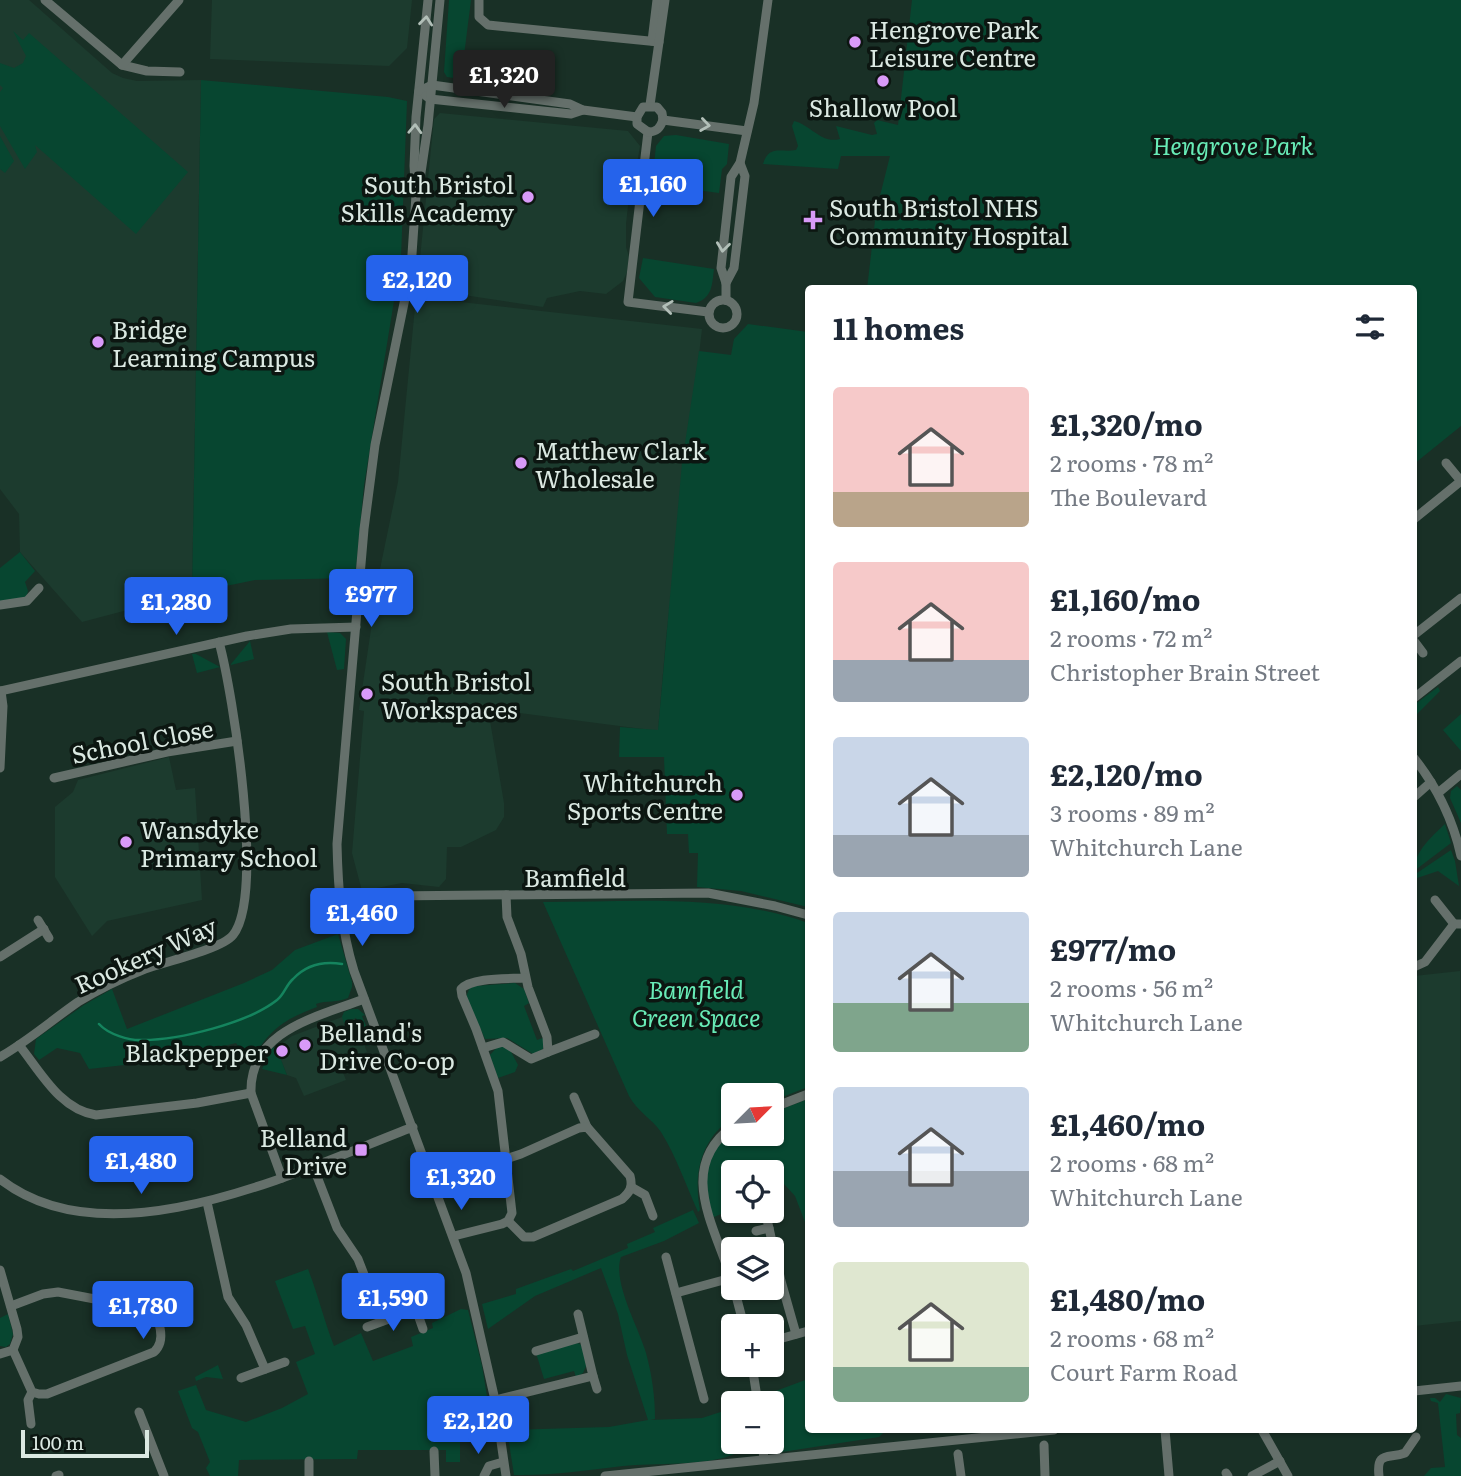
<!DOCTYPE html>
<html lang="en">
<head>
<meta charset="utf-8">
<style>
	:root { --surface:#fff; --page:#f2f2f3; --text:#1f2937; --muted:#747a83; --accent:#2563eb }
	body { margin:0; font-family:Literata,serif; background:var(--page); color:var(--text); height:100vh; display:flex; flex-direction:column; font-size:26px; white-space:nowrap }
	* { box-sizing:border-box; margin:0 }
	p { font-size:23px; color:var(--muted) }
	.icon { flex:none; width:38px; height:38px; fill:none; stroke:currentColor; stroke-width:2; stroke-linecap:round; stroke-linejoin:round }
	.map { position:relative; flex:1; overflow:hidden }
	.sheet { position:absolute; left:805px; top:285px; width:612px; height:1148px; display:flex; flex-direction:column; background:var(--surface); border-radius:7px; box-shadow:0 2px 5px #0004 }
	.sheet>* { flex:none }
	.needle { width:46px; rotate:66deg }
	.tools { position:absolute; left:721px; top:1083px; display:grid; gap:14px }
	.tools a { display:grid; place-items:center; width:63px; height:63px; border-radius:7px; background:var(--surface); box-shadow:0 2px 5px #0004; font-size:35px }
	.scale { position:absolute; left:21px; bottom:18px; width:128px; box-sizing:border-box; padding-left:7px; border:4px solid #dbe9e2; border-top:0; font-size:19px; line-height:24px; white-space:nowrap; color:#dbe9e2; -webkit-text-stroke:5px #0c1611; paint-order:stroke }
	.price { position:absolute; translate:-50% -60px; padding:0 16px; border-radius:7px; background:var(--accent); color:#fff; font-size:23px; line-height:46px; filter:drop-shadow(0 2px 4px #0008) }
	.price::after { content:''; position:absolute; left:50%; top:42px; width:21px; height:16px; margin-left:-10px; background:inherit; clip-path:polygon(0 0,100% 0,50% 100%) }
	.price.selected { background:#222; color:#fff }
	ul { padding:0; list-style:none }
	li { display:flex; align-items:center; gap:21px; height:175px; padding:0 28px }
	li span { display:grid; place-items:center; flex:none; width:196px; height:140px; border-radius:7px; color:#555 }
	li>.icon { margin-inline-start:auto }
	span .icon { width:84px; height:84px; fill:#fffc; stroke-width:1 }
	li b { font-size:30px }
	h2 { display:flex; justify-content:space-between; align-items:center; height:84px; padding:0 28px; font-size:30px }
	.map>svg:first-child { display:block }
	.built { fill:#1c3b2e }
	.green { fill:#074630 }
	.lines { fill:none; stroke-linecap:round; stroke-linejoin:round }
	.stream { stroke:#15845e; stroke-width:2.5 }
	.minor { stroke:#65706b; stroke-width:9 }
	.oneway { stroke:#b2bfb8 }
	.poi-dot { fill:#d89af8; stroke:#0c1611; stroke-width:2.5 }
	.labels { text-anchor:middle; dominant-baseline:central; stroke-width:7; stroke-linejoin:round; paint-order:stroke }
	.poi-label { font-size:24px; fill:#dbe9e2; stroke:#0c1611; text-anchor:start }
	.park-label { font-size:24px; font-style:italic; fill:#68ecb7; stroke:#0c1611 }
	.street-label { font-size:24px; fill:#dbe9e2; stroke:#0c1611 }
</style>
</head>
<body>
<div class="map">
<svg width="1461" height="1476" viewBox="0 0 1461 1476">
	<rect width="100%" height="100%" fill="#193026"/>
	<g class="built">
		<polygon points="0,0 29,0 112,73 123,78 137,81 201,80 192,593 82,622 20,552 19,514 0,489"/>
		<polygon points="212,0 412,0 407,48 389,66 210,59"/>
		<polygon points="440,113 628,131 640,146 637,164 632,170 626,224 626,247 629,257 627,272 623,281 606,294 580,291 547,298 543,307 417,288 434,119"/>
		<polygon points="416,297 702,329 666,638 658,731 488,709 504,803 504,817 496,830 461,847 447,847 446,879 439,887 402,883 362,891 352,853 364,711 359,710 380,569 398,482"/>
		<polygon points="169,757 176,790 195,788 202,900 107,921 92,936 55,877 55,807 73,792 78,780"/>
		<polygon points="1460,971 1461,1321 1414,1326 1414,976"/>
		<polygon points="351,1009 367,1052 339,1063 346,1080 304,1096 296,1078 287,1075 276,1048 292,1036 342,1017 344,1012"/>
	</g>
	<g class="green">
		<polygon points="449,0 471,0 461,79 447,77 444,72"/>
		<path d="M912,0H1461V426L1414,464V289H867L876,212L890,156H841L838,169L763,164C769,144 781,153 796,150L798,146L792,126L794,121C811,125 821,144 840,139L836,126L872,135L877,134L874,123L877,120L898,125Z"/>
		<polygon points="13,31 23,40 29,33 188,172 136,234 35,145 37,152 25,169 0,126 0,92 3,88 0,85 0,63 14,68 23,63 26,56"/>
		<polygon points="201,80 388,97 407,101 401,258 364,485 355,578 255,580 192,593"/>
		<polygon points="676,135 729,144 727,164 722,169 719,193 652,184 656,146 664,136"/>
		<polygon points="0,136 14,161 5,173 0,169"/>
		<path d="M643,258L714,269C712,284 713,297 696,303L655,297L639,278Z"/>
		<polygon points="748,324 808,332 808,907 741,891 697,887 698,853 689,853 688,834 667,834 664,757 619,757 620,727 658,730 682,463 699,351 731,355 734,339"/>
		<polygon points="20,552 35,571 25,582 28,591 26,597 0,602 0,568"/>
		<polygon points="327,632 340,633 346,639 344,669 337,670"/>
		<polygon points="250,641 254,659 231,665 231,664"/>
		<polygon points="192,654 196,654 220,667 197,673"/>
		<polygon points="1438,687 1440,691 1414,717 1414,705"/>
		<polygon points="1461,714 1461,751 1443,730"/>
		<polygon points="1457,786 1461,790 1461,823 1450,798 1451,791"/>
		<path d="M1445,824L1451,843L1414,871C1414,852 1432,836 1445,824Z"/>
		<polygon points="1451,850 1455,861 1459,886 1438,871 1414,879 1414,875"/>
		<path d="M543,902C631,902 724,893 808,923V1087L772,1101V1096H733V1117C701,1139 693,1173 700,1210L698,1212C686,1185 676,1156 661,1132C651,1118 637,1111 629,1096Z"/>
		<path d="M338,934L352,982V987L348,998C336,1003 327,1000 316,1004L317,1007C285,1019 271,1028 253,1058L243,1053L236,1043L200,1052L196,1057L89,1069L80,1053L57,1048L39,1060L34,1054L36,1039L84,1005L112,989L127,1029L244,983L272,970L295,950Z"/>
		<polygon points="515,983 524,989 529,1003 524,1006 537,1040 543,1038 543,1049 533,1054 507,1038 485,1039 466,997 470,987 475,986"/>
		<polygon points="352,1009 358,1009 365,1015 362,1016 373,1043 367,1046 356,1018 344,1023 342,1017 344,1012"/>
		<polygon points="499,1045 509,1048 518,1065 515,1072 498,1078 490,1055"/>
		<polygon points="276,1047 287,1075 262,1069 272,1048"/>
		<path d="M808,1099V1230L795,1196L784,1184L772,1190V1172H733V1209L714,1217C699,1201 707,1163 717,1146C721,1140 728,1135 733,1130V1134H772V1113Z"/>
		<path d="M693,1210L699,1223L664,1241L621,1257C612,1282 639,1328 646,1353C652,1375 655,1397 655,1419L650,1420L702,1418L733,1408V1442H748C745,1447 738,1453 732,1455C704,1466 654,1463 623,1466C588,1470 549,1476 514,1475L507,1430L609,1427L648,1420L627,1355L618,1314L601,1268L535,1296L488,1329L482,1304L516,1294V1289L571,1269L573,1271L628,1248L627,1244L655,1232L653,1228Z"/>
		<path d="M308,1269C318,1295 324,1320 334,1346L361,1333L373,1361L413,1346L411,1337L433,1328L432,1323L461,1309L468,1310L482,1366L493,1433L470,1432L460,1436V1462H446V1450H358L357,1459L239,1460L238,1476H210L206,1468L210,1462L198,1432L192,1428L178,1391L196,1385L206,1410L246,1422L282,1408L308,1394L296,1362L315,1354L305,1326L293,1329L275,1281Z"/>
		<polygon points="8,1314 13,1334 10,1344 6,1347 0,1346 0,1318"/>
		<polygon points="578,1343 581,1345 587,1364 583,1373 576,1377 574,1371 544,1379 536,1353"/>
		<polygon points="218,1365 223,1379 206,1377 196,1381 195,1377"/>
		<polygon points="808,1379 808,1430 885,1431 879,1437 782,1452 771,1442 772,1429 778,1417 768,1399 773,1392"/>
		<polygon points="1446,1394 1461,1398 1460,1413 1456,1414 1457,1435 1461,1438 1461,1476 1424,1476 1431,1468 1445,1467 1438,1403 1431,1401 1430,1398 1435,1398 1440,1402"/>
	</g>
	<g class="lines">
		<path class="stream" d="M99,1024C108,1034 129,1041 143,1040C179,1040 248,1023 277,1000C284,995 286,985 293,979C306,965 324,961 342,964"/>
		<g class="minor">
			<polyline points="45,0 122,65 147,71 180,72"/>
			<path d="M428,0L416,117L414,166L416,195L411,269L375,445L364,529L337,844C338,888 341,929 354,971L466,1273L495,1400L506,1476"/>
			<polyline points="479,0 479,17 488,25 659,42"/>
			<polyline points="652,41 657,0"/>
			<polyline points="122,65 179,0"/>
			<polyline points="419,91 432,85 570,104 583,110 637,117"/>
			<polyline points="426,96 430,99 571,114 583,110"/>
			<polyline points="650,105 665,0"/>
			<polyline points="663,120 747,131"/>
			<polyline points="648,132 628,302 708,312"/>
			<polyline points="648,132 637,124 637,117 643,107 657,107 662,113 663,120"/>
			<path d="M648,132C657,132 660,128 663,120"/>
			<polyline points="419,186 428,125 440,0"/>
			<polyline points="726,283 721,268 731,177 740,163 754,103 768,0"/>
			<circle cx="723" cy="314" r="14"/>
			<polyline points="726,300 726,283 734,268 745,176 740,163"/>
			<polyline points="1446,463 1461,481"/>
			<polyline points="1414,519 1461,481"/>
			<polyline points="0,605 27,601 39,588"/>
			<polyline points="1414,635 1461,598"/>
			<polyline points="1414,641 1423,653"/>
			<polyline points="0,691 247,636 291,629 356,627"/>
			<polyline points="1414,698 1461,661"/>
			<path d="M1414,758C1437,787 1453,820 1461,856"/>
			<polyline points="0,768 3,706 1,691"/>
			<polyline points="54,778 167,752 237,741"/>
			<polyline points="1438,793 1461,774"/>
			<polyline points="1414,797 1431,782"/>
			<polyline points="1435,900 1454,924"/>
			<polyline points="339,902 390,896 708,893 775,906 808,915"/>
			<polyline points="38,920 49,938"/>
			<polyline points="0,957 44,929"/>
			<polyline points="1414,967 1425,962 1454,924 1461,924"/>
			<path d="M19,1045C40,1071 60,1110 96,1115L197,1103L251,1093"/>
			<polyline points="483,1048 503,1042 531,1059 548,1052 547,1037 528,987 521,954 507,917 506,895"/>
			<polyline points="548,1052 595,1034"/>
			<path d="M0,1057C28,1041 52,1020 78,1002C99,989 122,978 145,969C165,962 222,949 233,935C265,896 233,693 219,642"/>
			<polyline points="574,1097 587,1127"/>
			<polyline points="772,1108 808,1094"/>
			<path d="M733,1126C673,1170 719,1232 733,1286"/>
			<path d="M506,1159L521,1154L579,1128L587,1127L630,1176C633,1187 630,1192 622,1199L533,1237H524L508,1221"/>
			<polyline points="313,1166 337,1228 358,1259 382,1321"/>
			<path d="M282,1178L251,1093C249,1030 318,1017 364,999"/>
			<path d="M0,1179C110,1265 300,1170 413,1127"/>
			<polyline points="631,1187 645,1195 653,1216"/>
			<polyline points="207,1202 228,1297 246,1325 265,1369"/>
			<polyline points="766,1215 781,1281 796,1334"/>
			<polyline points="756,1231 769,1228"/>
			<path d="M454,1236L502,1224L508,1221L512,1213L498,1091L476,1029L462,996L461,989C472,977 508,979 525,978"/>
			<polyline points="666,1257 704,1399"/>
			<polyline points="0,1270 17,1329 18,1337 13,1350 0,1354"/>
			<polyline points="734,1288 744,1326"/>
			<polyline points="676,1293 731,1278"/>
			<path d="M11,1306L43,1294L58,1292L147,1309C161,1316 166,1341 154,1352L47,1394H39L32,1392L13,1350"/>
			<polyline points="367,1327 416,1309 423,1329"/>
			<polyline points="772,1341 808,1331"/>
			<polyline points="536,1351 583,1337"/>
			<polyline points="752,1365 758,1404"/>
			<polyline points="593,1376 597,1389"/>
			<polyline points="241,1378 285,1362"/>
			<polyline points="1414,1391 1461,1386"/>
			<polyline points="495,1400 593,1376 578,1314"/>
			<polyline points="139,1412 164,1476"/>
			<polyline points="31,1424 28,1400 32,1392"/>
			<polyline points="1165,1430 1169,1476"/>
			<polyline points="1262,1430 1288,1476"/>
			<polyline points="762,1442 764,1459"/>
			<polyline points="1044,1445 1045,1476"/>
			<polyline points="434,1451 435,1476"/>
			<polyline points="958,1454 961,1476"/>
			<polyline points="309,1461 309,1476"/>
			<polyline points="1226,1473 1228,1476"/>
			<polyline points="56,1476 59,1475"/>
			<polyline points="484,1476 489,1466 503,1462"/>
			<polyline points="605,1476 1054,1430"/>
			<polyline points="1252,1476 1280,1461"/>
			<path d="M1379,1476C1376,1451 1388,1459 1405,1453L1416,1437"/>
		</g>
	</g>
	<defs><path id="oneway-chevron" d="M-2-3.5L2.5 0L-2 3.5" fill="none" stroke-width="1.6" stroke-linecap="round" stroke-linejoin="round" transform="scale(1.75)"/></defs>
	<g class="oneway">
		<use href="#oneway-chevron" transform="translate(426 21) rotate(-84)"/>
		<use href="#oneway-chevron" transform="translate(705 125) rotate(8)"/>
		<use href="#oneway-chevron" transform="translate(415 129) rotate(-88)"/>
		<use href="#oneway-chevron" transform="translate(723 247) rotate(97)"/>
		<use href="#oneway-chevron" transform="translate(668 307) rotate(-173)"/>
	</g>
	<g class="poi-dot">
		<circle cx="855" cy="42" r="7"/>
		<circle cx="883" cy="81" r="7"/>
		<circle cx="528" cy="197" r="7"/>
		<path d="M809.5 209.5h7v7h7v7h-7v7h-7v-7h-7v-7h7z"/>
		<circle cx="98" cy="342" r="7"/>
		<circle cx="521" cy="463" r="7"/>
		<circle cx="367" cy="694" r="7"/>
		<circle cx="737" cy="795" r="7"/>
		<circle cx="126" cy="842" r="7"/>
		<circle cx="305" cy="1045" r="7"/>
		<circle cx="282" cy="1051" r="7"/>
		<rect x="354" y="1143" width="14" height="14" rx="3.5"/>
	</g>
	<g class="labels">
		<g class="poi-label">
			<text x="869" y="28">Hengrove Park<tspan x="869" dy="28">Leisure Centre</tspan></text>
			<text x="883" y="106" text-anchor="middle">Shallow Pool</text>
			<text x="514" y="183" text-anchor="end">South Bristol<tspan x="514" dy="28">Skills Academy</tspan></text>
			<text x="829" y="206">South Bristol NHS<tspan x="829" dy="28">Community Hospital</tspan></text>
			<text x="112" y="328">Bridge<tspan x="112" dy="28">Learning Campus</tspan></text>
			<text x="535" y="449">Matthew Clark<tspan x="535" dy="28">Wholesale</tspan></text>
			<text x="381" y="680">South Bristol<tspan x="381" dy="28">Workspaces</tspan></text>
			<text x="723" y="781" text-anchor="end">Whitchurch<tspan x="723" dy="28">Sports Centre</tspan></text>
			<text x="140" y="828">Wansdyke<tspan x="140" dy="28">Primary School</tspan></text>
			<text x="319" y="1031">Belland's<tspan x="319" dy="28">Drive Co-op</tspan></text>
			<text x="268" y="1051" text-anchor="end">Blackpepper</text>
			<text x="347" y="1136" text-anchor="end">Belland<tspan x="347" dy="28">Drive</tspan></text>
		</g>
		<g class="park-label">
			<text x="1233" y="144">Hengrove Park</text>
			<text x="696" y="988">Bamfield<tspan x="696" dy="28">Green Space</tspan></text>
		</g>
		<g class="street-label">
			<text transform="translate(142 740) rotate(-11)">School Close</text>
			<text x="575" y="876">Bamfield</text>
			<text transform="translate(145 954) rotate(-24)">Rookery Way</text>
		</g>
	</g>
</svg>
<div class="tools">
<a><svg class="needle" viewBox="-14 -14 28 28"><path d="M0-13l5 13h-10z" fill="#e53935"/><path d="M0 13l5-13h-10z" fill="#747a83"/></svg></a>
<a><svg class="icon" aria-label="locate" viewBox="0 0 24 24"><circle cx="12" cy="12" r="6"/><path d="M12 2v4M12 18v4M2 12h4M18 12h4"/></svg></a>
<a><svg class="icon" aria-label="layers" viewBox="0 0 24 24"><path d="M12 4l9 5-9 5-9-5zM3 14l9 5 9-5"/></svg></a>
<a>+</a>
<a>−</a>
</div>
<div class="scale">100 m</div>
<b class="price selected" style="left:504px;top:110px">£1,320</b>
<b class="price" style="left:653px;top:219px">£1,160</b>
<b class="price" style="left:417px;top:315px">£2,120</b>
<b class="price" style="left:371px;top:629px">£977</b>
<b class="price" style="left:176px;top:637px">£1,280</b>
<b class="price" style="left:362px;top:948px">£1,460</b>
<b class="price" style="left:141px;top:1196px">£1,480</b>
<b class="price" style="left:461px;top:1212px">£1,320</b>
<b class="price" style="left:393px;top:1333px">£1,590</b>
<b class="price" style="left:143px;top:1341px">£1,780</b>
<b class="price" style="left:478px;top:1456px">£2,120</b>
<section class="sheet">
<h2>11 homes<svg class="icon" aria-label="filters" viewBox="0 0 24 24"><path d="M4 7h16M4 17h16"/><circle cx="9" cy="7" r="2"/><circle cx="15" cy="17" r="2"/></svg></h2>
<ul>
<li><span style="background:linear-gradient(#f6c9c9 75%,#b9a48a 0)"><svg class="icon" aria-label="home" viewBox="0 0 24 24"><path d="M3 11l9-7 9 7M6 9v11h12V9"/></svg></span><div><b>£1,320/mo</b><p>2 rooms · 78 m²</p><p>The Boulevard</p></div></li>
<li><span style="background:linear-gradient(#f6c9c9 70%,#9aa5b1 0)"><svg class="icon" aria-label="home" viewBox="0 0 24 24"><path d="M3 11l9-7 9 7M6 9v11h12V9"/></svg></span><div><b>£1,160/mo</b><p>2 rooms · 72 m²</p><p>Christopher Brain Street</p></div></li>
<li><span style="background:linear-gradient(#c9d6e8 70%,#9aa5b1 0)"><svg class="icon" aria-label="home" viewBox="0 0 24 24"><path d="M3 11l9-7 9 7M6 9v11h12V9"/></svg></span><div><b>£2,120/mo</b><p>3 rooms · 89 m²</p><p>Whitchurch Lane</p></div></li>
<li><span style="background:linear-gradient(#c9d6e8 65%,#7fa58c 0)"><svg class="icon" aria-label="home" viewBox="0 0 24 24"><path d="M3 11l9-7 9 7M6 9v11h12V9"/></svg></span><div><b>£977/mo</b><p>2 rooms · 56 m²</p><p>Whitchurch Lane</p></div></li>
<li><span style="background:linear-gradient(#c9d6e8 60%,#9aa5b1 0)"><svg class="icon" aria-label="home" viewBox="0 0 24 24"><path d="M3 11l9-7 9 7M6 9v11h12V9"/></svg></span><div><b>£1,460/mo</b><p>2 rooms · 68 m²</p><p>Whitchurch Lane</p></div></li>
<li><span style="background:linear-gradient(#dfe7d0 75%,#7fa58c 0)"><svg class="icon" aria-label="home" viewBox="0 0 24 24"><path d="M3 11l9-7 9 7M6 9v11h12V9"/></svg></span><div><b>£1,480/mo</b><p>2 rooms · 68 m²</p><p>Court Farm Road</p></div></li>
</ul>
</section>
</div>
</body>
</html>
